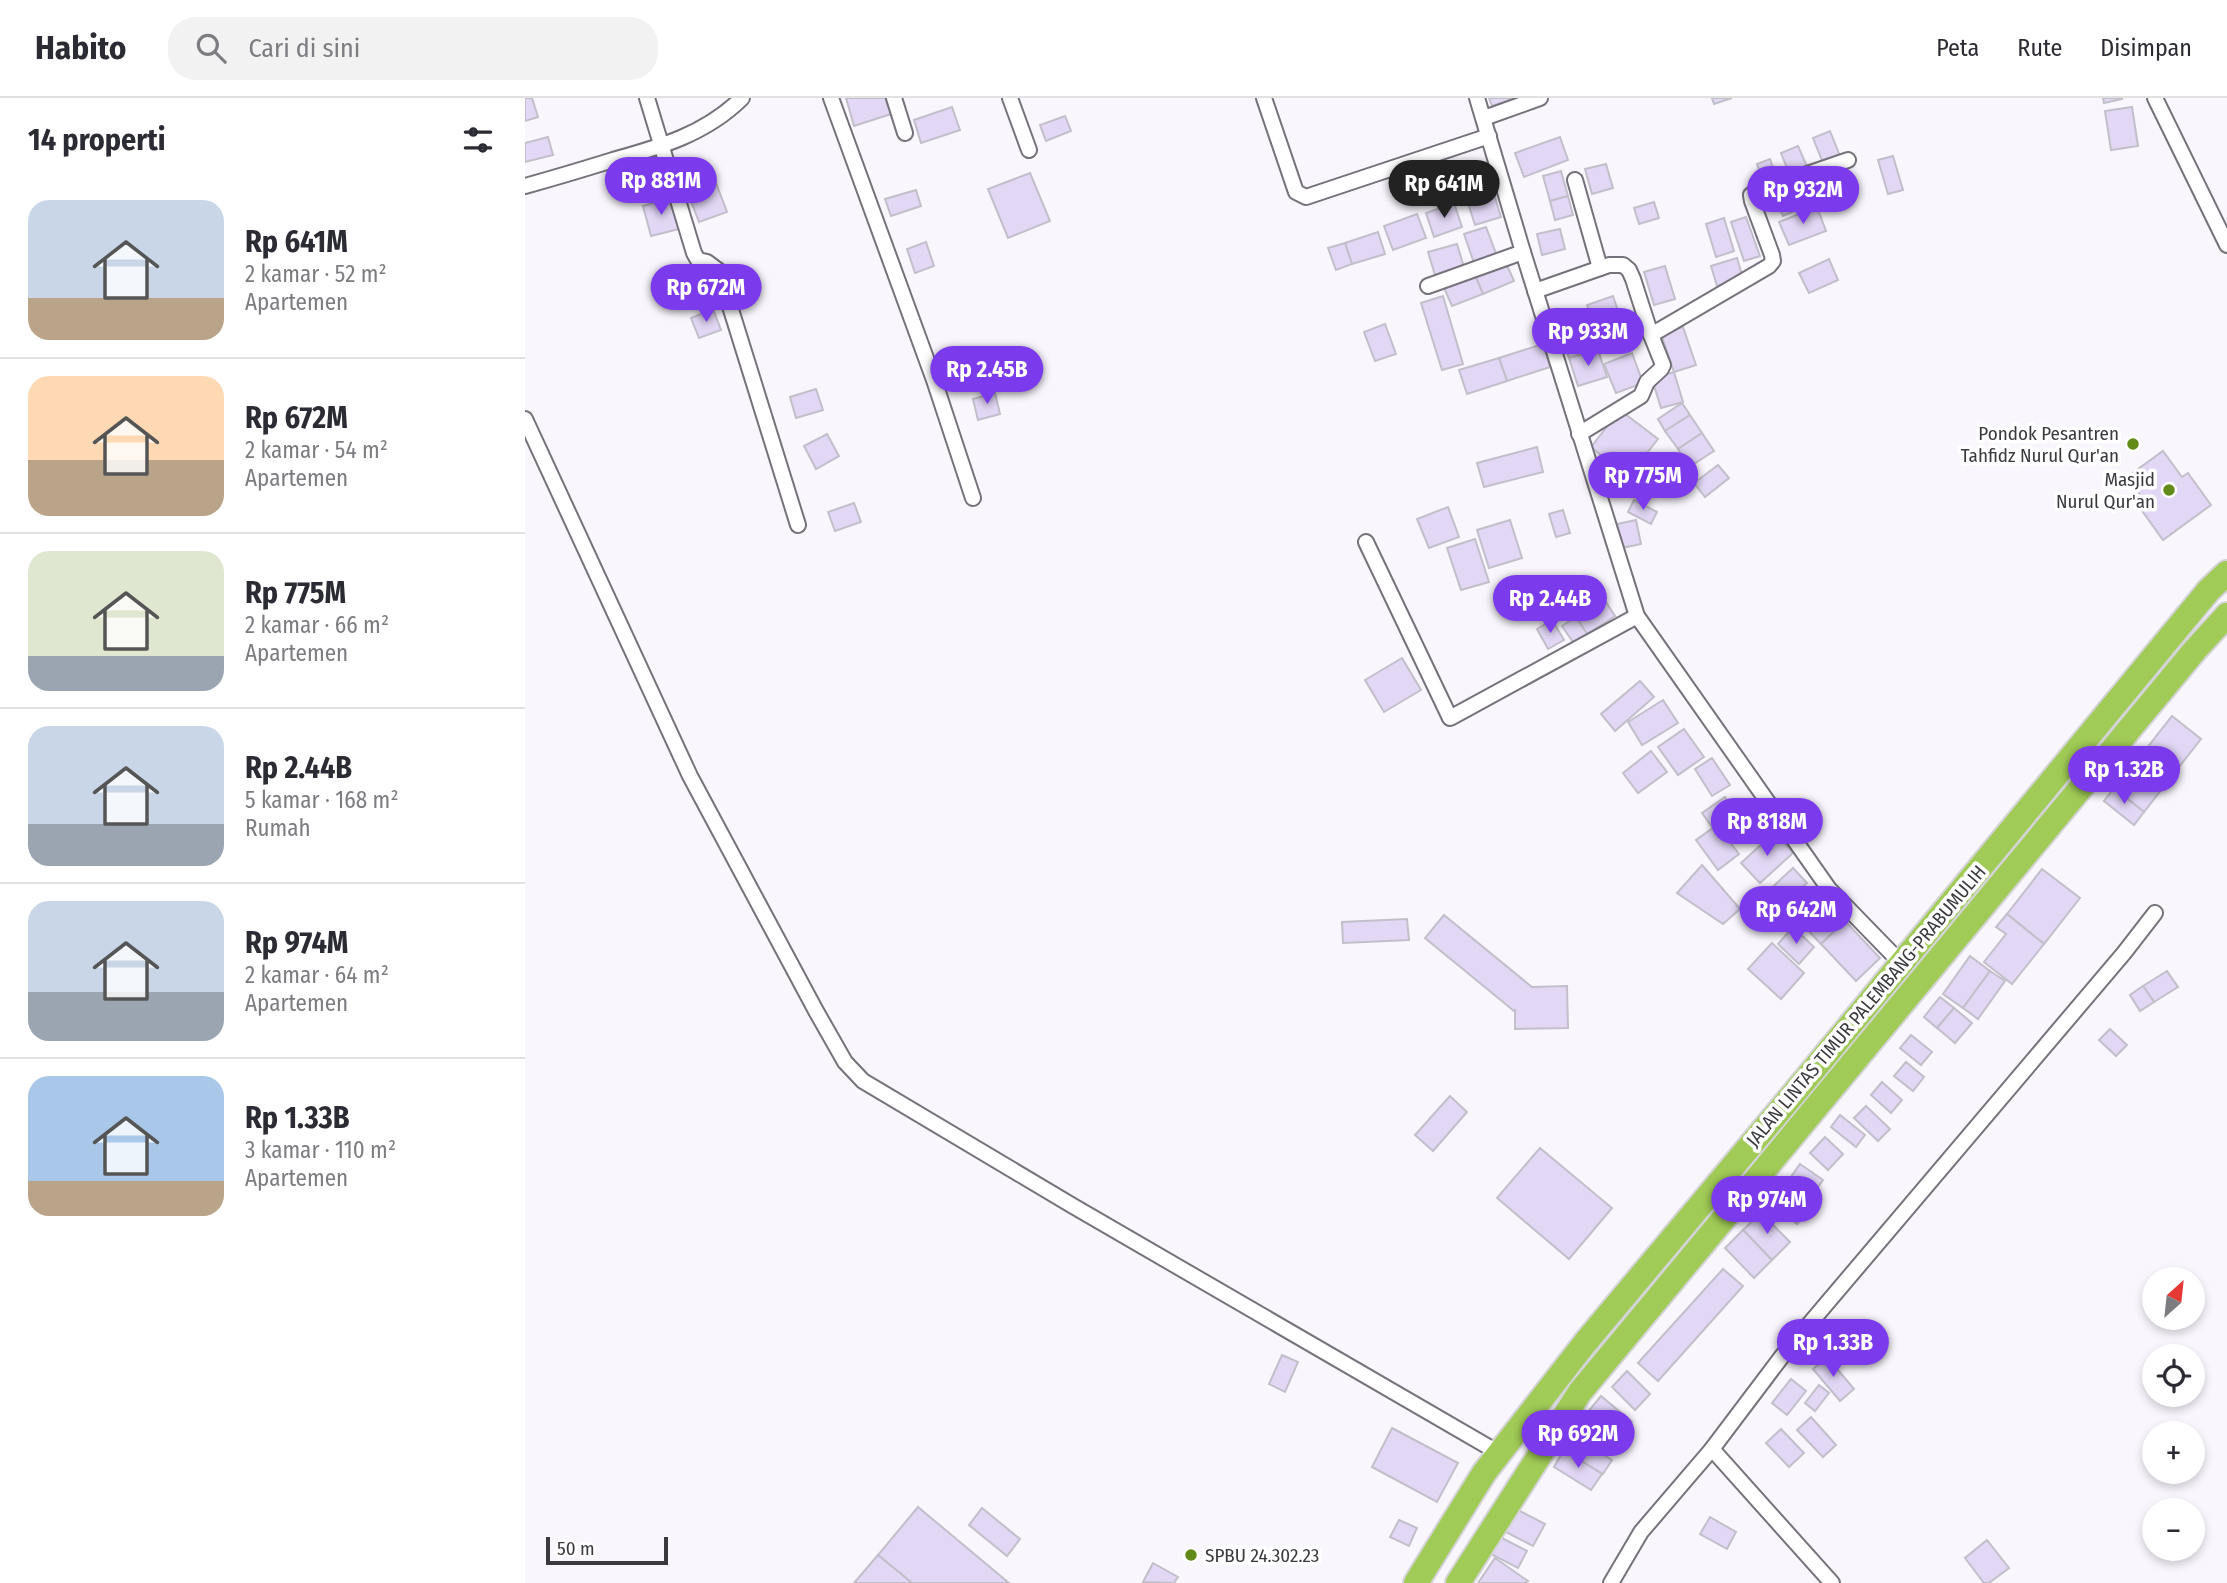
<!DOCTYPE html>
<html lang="id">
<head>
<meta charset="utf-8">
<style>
	:root { --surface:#fff; --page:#f2f2f3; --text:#2b2b33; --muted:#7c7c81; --line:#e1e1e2; --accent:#7c3aed }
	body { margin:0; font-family:"Fira Sans Condensed",sans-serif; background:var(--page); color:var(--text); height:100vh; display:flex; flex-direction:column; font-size:26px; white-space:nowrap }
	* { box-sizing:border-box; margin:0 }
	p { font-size:23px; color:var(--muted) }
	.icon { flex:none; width:38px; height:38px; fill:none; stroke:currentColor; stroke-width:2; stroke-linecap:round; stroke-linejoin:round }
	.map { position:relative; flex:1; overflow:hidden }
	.sheet { display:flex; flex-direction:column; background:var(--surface); width:525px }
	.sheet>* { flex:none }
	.needle { width:46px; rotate:27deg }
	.fabs { position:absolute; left:1617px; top:1169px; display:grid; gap:14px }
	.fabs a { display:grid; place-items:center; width:63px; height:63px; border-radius:50%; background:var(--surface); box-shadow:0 4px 10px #0003; font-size:35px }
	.scale { position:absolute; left:21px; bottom:18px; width:122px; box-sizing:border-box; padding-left:7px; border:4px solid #3b393e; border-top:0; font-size:19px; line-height:24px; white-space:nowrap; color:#3b393e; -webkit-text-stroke:5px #fff; paint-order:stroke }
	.price { position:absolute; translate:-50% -60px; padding:0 16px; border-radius:24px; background:var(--accent); color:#fff; font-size:23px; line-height:46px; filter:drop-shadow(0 2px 4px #0008) }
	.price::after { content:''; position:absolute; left:50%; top:42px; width:21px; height:16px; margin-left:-10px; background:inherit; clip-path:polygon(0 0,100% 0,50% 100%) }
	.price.current { background:#222; color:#fff }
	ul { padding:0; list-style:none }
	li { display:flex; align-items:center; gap:21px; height:175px; padding:0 28px }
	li+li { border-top:2px solid var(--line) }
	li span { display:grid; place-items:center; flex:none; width:196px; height:140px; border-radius:21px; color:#555 }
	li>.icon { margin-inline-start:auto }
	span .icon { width:84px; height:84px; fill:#fffc; stroke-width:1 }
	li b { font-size:30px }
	h2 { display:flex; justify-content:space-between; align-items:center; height:84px; padding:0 28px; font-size:30px }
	header { display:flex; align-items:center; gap:42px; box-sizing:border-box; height:98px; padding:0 35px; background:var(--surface); border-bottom:2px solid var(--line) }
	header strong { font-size:33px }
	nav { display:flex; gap:38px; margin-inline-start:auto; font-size:24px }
	.search { width:490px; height:63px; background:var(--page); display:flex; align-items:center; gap:18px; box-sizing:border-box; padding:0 24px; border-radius:28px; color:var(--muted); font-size:26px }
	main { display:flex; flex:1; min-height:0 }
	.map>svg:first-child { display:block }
	.building { fill:#e2d7f5; stroke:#c3bfca; stroke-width:2 }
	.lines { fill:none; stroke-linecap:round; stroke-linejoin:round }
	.minor-casing { stroke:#76727c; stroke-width:18 }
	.trunk-casing { stroke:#d4d3d5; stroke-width:28 }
	.minor { stroke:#fff; stroke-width:14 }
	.trunk { stroke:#a0cb56; stroke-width:24 }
	.poi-dot { fill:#618a18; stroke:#fff; stroke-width:2.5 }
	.labels { text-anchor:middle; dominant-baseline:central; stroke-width:7; stroke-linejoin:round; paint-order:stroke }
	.poi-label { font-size:19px; fill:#3b393e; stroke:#fff; text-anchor:end }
	.street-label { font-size:19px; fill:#3b393e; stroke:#fff }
</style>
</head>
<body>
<header>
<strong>Habito</strong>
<div class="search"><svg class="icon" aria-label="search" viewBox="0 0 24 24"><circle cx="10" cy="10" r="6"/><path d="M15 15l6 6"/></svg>Cari di sini</div>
<nav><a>Peta</a><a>Rute</a><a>Disimpan</a></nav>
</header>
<main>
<section class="sheet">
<h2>14 properti<svg class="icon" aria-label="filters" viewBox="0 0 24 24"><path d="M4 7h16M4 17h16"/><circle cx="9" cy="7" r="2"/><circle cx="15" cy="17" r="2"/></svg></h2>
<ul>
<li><span style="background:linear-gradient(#c9d6e8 70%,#b9a48a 0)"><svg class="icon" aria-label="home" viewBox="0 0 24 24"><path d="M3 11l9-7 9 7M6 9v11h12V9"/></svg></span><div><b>Rp 641M</b><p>2 kamar · 52 m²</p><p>Apartemen</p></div></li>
<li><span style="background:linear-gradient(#ffd9b3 60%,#b9a48a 0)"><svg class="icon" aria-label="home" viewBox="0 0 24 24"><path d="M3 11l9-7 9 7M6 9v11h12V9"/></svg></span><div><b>Rp 672M</b><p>2 kamar · 54 m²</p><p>Apartemen</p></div></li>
<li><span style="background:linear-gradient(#dfe7d0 75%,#9aa5b1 0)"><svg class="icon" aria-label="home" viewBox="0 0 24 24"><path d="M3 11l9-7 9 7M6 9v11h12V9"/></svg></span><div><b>Rp 775M</b><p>2 kamar · 66 m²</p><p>Apartemen</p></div></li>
<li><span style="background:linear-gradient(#c9d6e8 70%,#9aa5b1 0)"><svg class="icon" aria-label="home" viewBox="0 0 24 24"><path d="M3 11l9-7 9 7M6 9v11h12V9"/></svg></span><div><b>Rp 2.44B</b><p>5 kamar · 168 m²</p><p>Rumah</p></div></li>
<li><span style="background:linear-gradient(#c9d6e8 65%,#9aa5b1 0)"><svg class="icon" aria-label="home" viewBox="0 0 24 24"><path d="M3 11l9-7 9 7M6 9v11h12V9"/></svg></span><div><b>Rp 974M</b><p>2 kamar · 64 m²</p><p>Apartemen</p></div></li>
<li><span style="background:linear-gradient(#a9c7e8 75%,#b9a48a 0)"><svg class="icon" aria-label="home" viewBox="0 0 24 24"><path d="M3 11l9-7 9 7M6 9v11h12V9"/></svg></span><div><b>Rp 1.33B</b><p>3 kamar · 110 m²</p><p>Apartemen</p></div></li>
</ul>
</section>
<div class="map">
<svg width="1702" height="1485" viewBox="0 0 1702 1485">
	<rect width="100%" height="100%" fill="#f9f6fd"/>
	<g class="building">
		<polygon points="0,0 7,0 13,19 0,23"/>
		<polygon points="321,0 360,0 366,16 329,28"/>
		<polygon points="964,0 990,0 967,8"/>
		<polygon points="1187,0 1207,0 1189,6"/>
		<polygon points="1578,0 1597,0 1597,1 1579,5"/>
		<polygon points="427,9 435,32 396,45 389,22"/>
		<polygon points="1607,9 1613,48 1586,52 1580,13"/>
		<polygon points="540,18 546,33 521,43 515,27"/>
		<polygon points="1305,33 1317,63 1300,70 1288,40"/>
		<polygon points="23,39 28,57 0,64 0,45"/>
		<polygon points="1035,39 1043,62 999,79 990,55"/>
		<polygon points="1273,48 1284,73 1266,80 1256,55"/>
		<polygon points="1368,58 1378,92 1363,96 1353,62"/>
		<polygon points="1245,61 1253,83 1240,88 1232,66"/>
		<polygon points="1081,66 1088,90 1067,96 1060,71"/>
		<polygon points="1036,73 1043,98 1025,103 1018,78"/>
		<polygon points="505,75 525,123 483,140 463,91"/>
		<polygon points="188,77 202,114 174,124 160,87"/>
		<polygon points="1271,91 1279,109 1258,118 1250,99"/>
		<polygon points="391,92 396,108 366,118 360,101"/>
		<polygon points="969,96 976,119 950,127 943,105"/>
		<polygon points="1043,98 1048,117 1030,122 1025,103"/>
		<polygon points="145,100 154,131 126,138 118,108"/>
		<polygon points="1129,104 1134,120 1114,126 1109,110"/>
		<polygon points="929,105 937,129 909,139 901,115"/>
		<polygon points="1292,109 1301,133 1264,147 1254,124"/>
		<polygon points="892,116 901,140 868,152 859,128"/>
		<polygon points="1221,119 1235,158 1219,163 1206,124"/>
		<polygon points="1199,120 1209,153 1191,159 1181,126"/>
		<polygon points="961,129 972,158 949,165 939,136"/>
		<polygon points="1035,131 1040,151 1017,157 1012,136"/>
		<polygon points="853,134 860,156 827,166 820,145"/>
		<polygon points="401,144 409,168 390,175 382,151"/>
		<polygon points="820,145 827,166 811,172 803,150"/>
		<polygon points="932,146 939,169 910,177 903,154"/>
		<polygon points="1212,160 1218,180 1192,188 1186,168"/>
		<polygon points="1304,161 1313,182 1284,195 1274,175"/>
		<polygon points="981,165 989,183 958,196 950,177"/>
		<polygon points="181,167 188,195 158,202 151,174"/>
		<polygon points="1140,168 1150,201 1129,207 1119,174"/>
		<polygon points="950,177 958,196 927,208 919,190"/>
		<polygon points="918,198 938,266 917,272 896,205"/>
		<polygon points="1088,198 1102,239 1077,248 1062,207"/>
		<polygon points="188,211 196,232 174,240 166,220"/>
		<polygon points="1065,225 1073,252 1044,260 1036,234"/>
		<polygon points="860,226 871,256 850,263 839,234"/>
		<polygon points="1158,229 1171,267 1149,274 1136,236"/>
		<polygon points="1018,246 1025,269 982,283 974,260"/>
		<polygon points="1073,252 1082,279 1053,288 1044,260"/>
		<polygon points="1107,255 1118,285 1091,295 1079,266"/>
		<polygon points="974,260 982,283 942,296 934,272"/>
		<polygon points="1149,274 1158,304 1136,310 1127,281"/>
		<polygon points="291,291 298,312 271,320 265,299"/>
		<polygon points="470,295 475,316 453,322 448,301"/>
		<polygon points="1157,305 1165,317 1140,333 1133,321"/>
		<polygon points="1095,312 1133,341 1103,379 1066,349"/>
		<polygon points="1165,317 1177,335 1153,351 1140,333"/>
		<polygon points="1177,335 1189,353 1164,369 1153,351"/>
		<polygon points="302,336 314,358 291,371 279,348"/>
		<polygon points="1012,349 1018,374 959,389 952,365"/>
		<polygon points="1638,353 1657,379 1663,375 1686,407 1638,442 1615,410 1621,405 1602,379"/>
		<polygon points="1127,362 1140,377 1127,388 1114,373"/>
		<polygon points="1193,367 1204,380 1180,399 1169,385"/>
		<polygon points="1109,402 1132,414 1126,426 1103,414"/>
		<polygon points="329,405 336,424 310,433 303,414"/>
		<polygon points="923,409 934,439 904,450 892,421"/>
		<polygon points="1038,412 1045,435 1031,439 1024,416"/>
		<polygon points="985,422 997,460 964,470 952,432"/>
		<polygon points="1111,422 1116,446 1097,450 1092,426"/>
		<polygon points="950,441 964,484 936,492 922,450"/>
		<polygon points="1063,481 1075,500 1046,518 1035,490"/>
		<polygon points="1079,501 1090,518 1062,536 1051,519"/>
		<polygon points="1051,519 1062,536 1048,544 1037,528"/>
		<polygon points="1027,522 1039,542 1023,551 1012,531"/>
		<polygon points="877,560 896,592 859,614 840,582"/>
		<polygon points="1115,583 1129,599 1090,633 1076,616"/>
		<polygon points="1138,602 1153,625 1117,647 1103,624"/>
		<polygon points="1647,618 1676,641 1647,678 1618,655"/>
		<polygon points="1159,631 1179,659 1153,677 1133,649"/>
		<polygon points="1126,653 1142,674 1113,695 1098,675"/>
		<polygon points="1618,655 1647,678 1619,714 1589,690"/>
		<polygon points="1187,660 1205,687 1187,698 1170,671"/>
		<polygon points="1589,690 1619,714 1609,727 1579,703"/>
		<polygon points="1200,699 1210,713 1187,729 1177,715"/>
		<polygon points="1192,727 1214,756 1193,772 1171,742"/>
		<polygon points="1250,734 1268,755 1235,785 1216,765"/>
		<polygon points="1177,767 1215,811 1198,826 1152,795"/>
		<polygon points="1268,770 1282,785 1255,810 1241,795"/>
		<polygon points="1517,771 1555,800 1519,846 1482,816"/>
		<polygon points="1300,803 1320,823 1296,846 1276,825"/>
		<polygon points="1482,816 1519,846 1487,886 1459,864 1481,836 1471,829"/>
		<polygon points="919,817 1007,889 1042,888 1043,930 990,931 990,911 989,913 900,840"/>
		<polygon points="882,821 884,842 818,845 817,824"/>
		<polygon points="1320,823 1355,860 1331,883 1296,846"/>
		<polygon points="1268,829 1289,849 1274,866 1253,846"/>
		<polygon points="1247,845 1279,875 1256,901 1223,871"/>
		<polygon points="1445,858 1465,873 1438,910 1418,896"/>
		<polygon points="1465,873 1480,883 1453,921 1438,910"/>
		<polygon points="1642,873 1653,889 1629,904 1618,888"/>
		<polygon points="1618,888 1629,904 1615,913 1605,897"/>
		<polygon points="1415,899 1429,910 1412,930 1399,919"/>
		<polygon points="1429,910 1447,925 1430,945 1412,930"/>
		<polygon points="1585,931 1602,947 1591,958 1574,942"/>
		<polygon points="1386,937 1407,954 1396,967 1375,950"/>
		<polygon points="1381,964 1399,979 1388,993 1369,978"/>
		<polygon points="1357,984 1377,1002 1366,1015 1346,997"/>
		<polygon points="925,998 942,1014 908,1053 890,1037"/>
		<polygon points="1341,1008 1365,1031 1353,1043 1329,1020"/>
		<polygon points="1315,1017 1340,1037 1331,1049 1306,1029"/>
		<polygon points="1300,1039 1318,1056 1303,1072 1285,1055"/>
		<polygon points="1015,1050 1087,1110 1044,1161 972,1100"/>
		<polygon points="1275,1066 1298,1082 1286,1099 1263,1083"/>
		<polygon points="1265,1092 1286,1109 1272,1126 1251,1109"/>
		<polygon points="1236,1115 1265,1144 1247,1162 1218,1132"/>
		<polygon points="1218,1132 1247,1162 1229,1180 1200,1150"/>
		<polygon points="1198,1171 1218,1188 1133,1283 1113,1265"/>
		<polygon points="757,1257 773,1264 760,1294 744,1286"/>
		<polygon points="1302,1259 1329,1291 1315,1303 1288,1271"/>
		<polygon points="1102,1273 1125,1296 1110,1312 1087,1289"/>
		<polygon points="1266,1281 1281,1293 1262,1317 1247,1305"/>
		<polygon points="1294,1287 1304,1295 1290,1313 1280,1305"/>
		<polygon points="1076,1298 1107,1324 1093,1341 1062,1315"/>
		<polygon points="1286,1319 1311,1347 1298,1359 1272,1332"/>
		<polygon points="1069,1327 1093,1341 1086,1355 1061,1342"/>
		<polygon points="867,1330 933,1365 912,1404 847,1369"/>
		<polygon points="1256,1331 1279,1355 1264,1369 1241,1345"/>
		<polygon points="1062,1346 1087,1362 1078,1376 1053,1361"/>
		<polygon points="1039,1352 1077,1376 1066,1392 1029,1369"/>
		<polygon points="393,1409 484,1485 387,1485 353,1457"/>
		<polygon points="457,1410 495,1441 482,1458 444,1427"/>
		<polygon points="991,1411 1020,1426 1008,1448 979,1433"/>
		<polygon points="1185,1419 1211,1434 1202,1451 1175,1436"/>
		<polygon points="874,1422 892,1430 884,1448 865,1439"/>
		<polygon points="973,1438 1002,1453 993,1470 964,1455"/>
		<polygon points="1462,1442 1484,1470 1464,1485 1459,1485 1440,1460"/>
		<polygon points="353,1457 387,1485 329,1485"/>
		<polygon points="970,1460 1003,1483 1001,1485 953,1485"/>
		<polygon points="628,1465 653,1479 649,1485 618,1484"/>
	</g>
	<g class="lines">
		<g class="minor-casing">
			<g id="minor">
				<polyline points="122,0 169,155 173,162 182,164 194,173 273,427"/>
				<polyline points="306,0 409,282 448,400"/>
				<polyline points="369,0 380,35"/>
				<polyline points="485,0 504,52"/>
				<polyline points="739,0 771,94 781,99 964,38"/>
				<polyline points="952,0 998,154 1112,518 1304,791 1376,865"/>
				<polyline points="1630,0 1702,147"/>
				<polyline points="959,20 1015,0"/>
				<polyline points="1050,82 1075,170"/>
				<path d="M0,88C29,80 59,71 88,62C135,49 181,36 217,0"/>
				<polyline points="903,188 998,154"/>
				<polyline points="1010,193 1084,167 1098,167 1104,172 1108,181 1126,237"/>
				<polyline points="0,321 165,678 291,913 320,964 338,983 548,1108 974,1355"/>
				<polyline points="1054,336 1116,298 1122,284 1136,271 1138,267 1126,237 1244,168 1248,163 1247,157 1227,103 1226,97 1230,94 1323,62"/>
				<polyline points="841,444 925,620 1112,518"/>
				<polyline points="1187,1351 1258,1257 1599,855 1630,815"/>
				<polyline points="1086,1485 1116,1434 1187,1351 1307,1485"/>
			</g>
		</g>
		<g class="trunk-casing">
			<g id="trunk">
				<polyline points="891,1485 959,1375 1060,1245 1276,987 1684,492 1702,475"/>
				<polyline points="933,1485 1055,1294 1670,552 1702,517"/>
			</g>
		</g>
		<use href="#minor" class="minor"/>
		<use href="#trunk" class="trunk"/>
	</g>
	<g class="poi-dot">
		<circle cx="1608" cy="346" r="7"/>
		<circle cx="1644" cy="392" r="7"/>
		<circle cx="666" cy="1457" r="7"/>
	</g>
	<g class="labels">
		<g class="poi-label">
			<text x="1594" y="335">Pondok Pesantren<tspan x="1594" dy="22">Tahfidz Nurul Qur'an</tspan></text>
			<text x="1630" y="381">Masjid<tspan x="1630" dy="22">Nurul Qur'an</tspan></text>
			<text x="680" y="1457" text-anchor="start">SPBU 24.302.23</text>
		</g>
		<g class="street-label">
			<text transform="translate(1341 908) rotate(-50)">JALAN LINTAS TIMUR PALEMBANG-PRABUMULIH</text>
		</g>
	</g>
</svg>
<div class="fabs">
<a><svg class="needle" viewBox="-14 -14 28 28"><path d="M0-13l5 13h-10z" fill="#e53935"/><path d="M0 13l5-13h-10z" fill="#7c7c81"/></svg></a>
<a><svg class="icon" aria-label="locate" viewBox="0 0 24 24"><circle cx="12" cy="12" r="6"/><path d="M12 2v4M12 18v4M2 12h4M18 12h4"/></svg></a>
<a>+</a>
<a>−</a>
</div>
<div class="scale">50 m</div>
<b class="price" style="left:136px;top:119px">Rp 881M</b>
<b class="price current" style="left:919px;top:122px">Rp 641M</b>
<b class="price" style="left:1278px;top:128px">Rp 932M</b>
<b class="price" style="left:181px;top:226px">Rp 672M</b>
<b class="price" style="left:1063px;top:270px">Rp 933M</b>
<b class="price" style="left:462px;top:308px">Rp 2.45B</b>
<b class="price" style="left:1118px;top:414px">Rp 775M</b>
<b class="price" style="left:1025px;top:537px">Rp 2.44B</b>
<b class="price" style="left:1599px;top:708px">Rp 1.32B</b>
<b class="price" style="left:1242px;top:760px">Rp 818M</b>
<b class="price" style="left:1271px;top:848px">Rp 642M</b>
<b class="price" style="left:1242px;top:1138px">Rp 974M</b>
<b class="price" style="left:1308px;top:1281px">Rp 1.33B</b>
<b class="price" style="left:1053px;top:1372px">Rp 692M</b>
</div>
</main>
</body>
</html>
